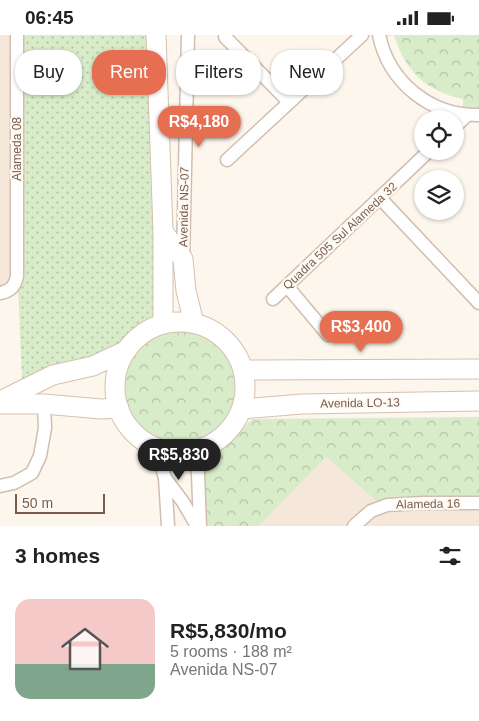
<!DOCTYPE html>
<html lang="en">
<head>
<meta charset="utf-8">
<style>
	:root { --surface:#fff; --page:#f2f2f2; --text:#222; --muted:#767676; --accent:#e76f51 }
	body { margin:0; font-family:Helvetica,sans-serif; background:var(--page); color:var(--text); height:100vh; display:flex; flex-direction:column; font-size:19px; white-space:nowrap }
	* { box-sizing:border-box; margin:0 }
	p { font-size:16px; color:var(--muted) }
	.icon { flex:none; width:28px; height:28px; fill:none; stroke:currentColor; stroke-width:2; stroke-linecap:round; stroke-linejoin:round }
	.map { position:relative; height:491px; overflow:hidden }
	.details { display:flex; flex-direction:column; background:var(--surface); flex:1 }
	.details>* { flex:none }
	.banner { position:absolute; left:15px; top:15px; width:450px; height:45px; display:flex; gap:10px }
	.buttons { position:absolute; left:414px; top:75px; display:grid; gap:10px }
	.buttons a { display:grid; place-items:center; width:50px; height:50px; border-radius:50%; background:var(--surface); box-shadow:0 1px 4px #0004; font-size:25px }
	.scale { position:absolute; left:15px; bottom:12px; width:90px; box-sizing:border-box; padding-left:5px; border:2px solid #7a5c4d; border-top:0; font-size:14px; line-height:18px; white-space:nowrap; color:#7a5c4d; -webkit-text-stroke:4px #fffaf3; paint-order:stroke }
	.price { position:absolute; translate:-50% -42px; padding:0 11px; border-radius:18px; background:var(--accent); color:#fff; font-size:16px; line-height:32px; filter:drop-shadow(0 1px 2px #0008) }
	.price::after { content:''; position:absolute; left:50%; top:30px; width:15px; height:11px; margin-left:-8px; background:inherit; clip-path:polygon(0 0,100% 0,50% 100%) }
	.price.on { background:#222; color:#fff }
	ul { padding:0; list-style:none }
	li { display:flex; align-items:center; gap:15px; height:125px; padding:0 15px }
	li span { display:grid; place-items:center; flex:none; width:140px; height:100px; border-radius:15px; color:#555 }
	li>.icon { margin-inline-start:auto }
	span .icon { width:60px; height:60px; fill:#fffc; stroke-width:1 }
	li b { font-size:21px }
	h2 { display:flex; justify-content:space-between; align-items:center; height:60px; padding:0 15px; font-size:21px }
	.chip { padding:0 18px; border-radius:20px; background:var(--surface); box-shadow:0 1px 4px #0004; font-size:18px; line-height:45px }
	.chip.on { background:var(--accent); color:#fff }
	.status { display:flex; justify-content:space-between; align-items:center; height:35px; padding:0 25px; background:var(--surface); direction:ltr }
	.status svg { height:14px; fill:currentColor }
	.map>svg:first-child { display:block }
	.residential { fill:#f5e8da }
	.grass { fill:url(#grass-dots) }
	.forest { fill:url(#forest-crowns) }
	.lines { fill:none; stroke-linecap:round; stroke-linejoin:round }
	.street-casing { stroke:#d1beb0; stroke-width:15 }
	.secondary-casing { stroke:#d6c0b0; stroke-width:21 }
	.street { stroke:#fff; stroke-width:12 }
	.secondary { stroke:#fff; stroke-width:19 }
	.labels { text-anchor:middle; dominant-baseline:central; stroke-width:4.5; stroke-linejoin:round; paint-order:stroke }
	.street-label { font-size:12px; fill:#7a5c4d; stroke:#fffaf3 }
</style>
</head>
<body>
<div class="status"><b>06:45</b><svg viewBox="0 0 49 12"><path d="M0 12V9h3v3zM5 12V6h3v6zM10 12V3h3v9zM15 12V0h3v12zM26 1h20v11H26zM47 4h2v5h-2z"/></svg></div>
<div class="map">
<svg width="479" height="491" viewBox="0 0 479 491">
	<defs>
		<pattern id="grass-dots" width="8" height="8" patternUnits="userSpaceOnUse" patternTransform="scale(1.25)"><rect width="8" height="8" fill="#d8ecc9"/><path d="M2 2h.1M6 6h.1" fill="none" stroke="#b4c2a5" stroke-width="1.8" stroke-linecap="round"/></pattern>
		<pattern id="forest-crowns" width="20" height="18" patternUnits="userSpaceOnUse" patternTransform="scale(1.25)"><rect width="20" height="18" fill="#d8ecc9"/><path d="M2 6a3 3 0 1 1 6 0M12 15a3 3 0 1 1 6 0" fill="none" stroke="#b4c2a5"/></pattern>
	</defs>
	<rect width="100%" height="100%" fill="#fdf6ec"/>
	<g class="residential">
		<polygon points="0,0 17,0 17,241 0,257"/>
		<polygon points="326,422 382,471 479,468 479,491 259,491"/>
	</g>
	<polygon class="grass" points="15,0 160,0 163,289 127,315 53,340 22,344 17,227"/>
	<g class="forest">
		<path d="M386,0H479V74L463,73V64C427,57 405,36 394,0L386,2Z"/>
		<circle cx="181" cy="352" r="64"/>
		<polygon points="479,382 479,469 382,471 326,422 259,491 200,491 198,439 252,384"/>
	</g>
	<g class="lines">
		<g class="street-casing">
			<g id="street">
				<path d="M379,0C389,48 431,81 479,80"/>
				<polyline points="225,2 289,67"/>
				<polyline points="455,92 467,80"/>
				<polyline points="227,125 362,0"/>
				<polyline points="380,163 479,268"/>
				<polyline points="183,224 188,0"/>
				<polyline points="287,251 328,300"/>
				<path d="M0,258C11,256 15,251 17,241V0"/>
				<polyline points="273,264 429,116"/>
				<polyline points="152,410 160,426 165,443 168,491"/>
				<polyline points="194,415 198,439 200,491"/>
				<polyline points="165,443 183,467 197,491"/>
				<polyline points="0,451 14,448 32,438 40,421 45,393 44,369"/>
				<polyline points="354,491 371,476 387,470 423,468 479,468"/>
			</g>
		</g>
		<g class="secondary-casing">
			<g id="secondary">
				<polyline points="156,0 163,196 163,289"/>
				<polyline points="163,196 183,224 186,256 194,288"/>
				<circle cx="180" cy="352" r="65"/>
				<polyline points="243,335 479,334"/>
				<polyline points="0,366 53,340 93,331 127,315"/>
				<polyline points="0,369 44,369 101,374 119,373"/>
				<polyline points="242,374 302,369 479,366"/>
			</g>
		</g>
		<use href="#street" class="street"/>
		<use href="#secondary" class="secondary"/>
	</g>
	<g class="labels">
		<g class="street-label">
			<text transform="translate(17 114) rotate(-90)">Alameda 08</text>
			<text transform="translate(184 172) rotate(-89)">Avenida NS-07</text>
			<text transform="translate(340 201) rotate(-43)">Quadra 505 Sul Alameda 32</text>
			<text transform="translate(360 368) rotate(-1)">Avenida LO-13</text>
			<text transform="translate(428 469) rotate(-1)">Alameda 16</text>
		</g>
	</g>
</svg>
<div class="buttons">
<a><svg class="icon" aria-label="locate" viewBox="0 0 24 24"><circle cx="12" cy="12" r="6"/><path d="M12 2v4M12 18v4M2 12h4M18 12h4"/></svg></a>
<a><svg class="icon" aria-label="layers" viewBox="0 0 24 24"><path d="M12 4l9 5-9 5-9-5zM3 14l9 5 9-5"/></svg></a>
</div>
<div class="scale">50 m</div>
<b class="price" style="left:199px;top:113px">R$4,180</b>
<b class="price" style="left:361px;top:318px">R$3,400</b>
<b class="price on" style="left:179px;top:446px">R$5,830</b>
<div class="banner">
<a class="chip">Buy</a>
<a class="chip on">Rent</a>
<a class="chip">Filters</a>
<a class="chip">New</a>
</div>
</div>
<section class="details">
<h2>3 homes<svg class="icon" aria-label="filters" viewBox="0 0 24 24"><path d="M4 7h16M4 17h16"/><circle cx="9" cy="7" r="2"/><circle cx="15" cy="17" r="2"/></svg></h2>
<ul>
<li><span style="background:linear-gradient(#f6c9c9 65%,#7fa58c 0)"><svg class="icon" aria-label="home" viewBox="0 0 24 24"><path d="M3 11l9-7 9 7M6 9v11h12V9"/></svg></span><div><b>R$5,830/mo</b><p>5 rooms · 188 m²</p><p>Avenida NS-07</p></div></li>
</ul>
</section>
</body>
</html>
